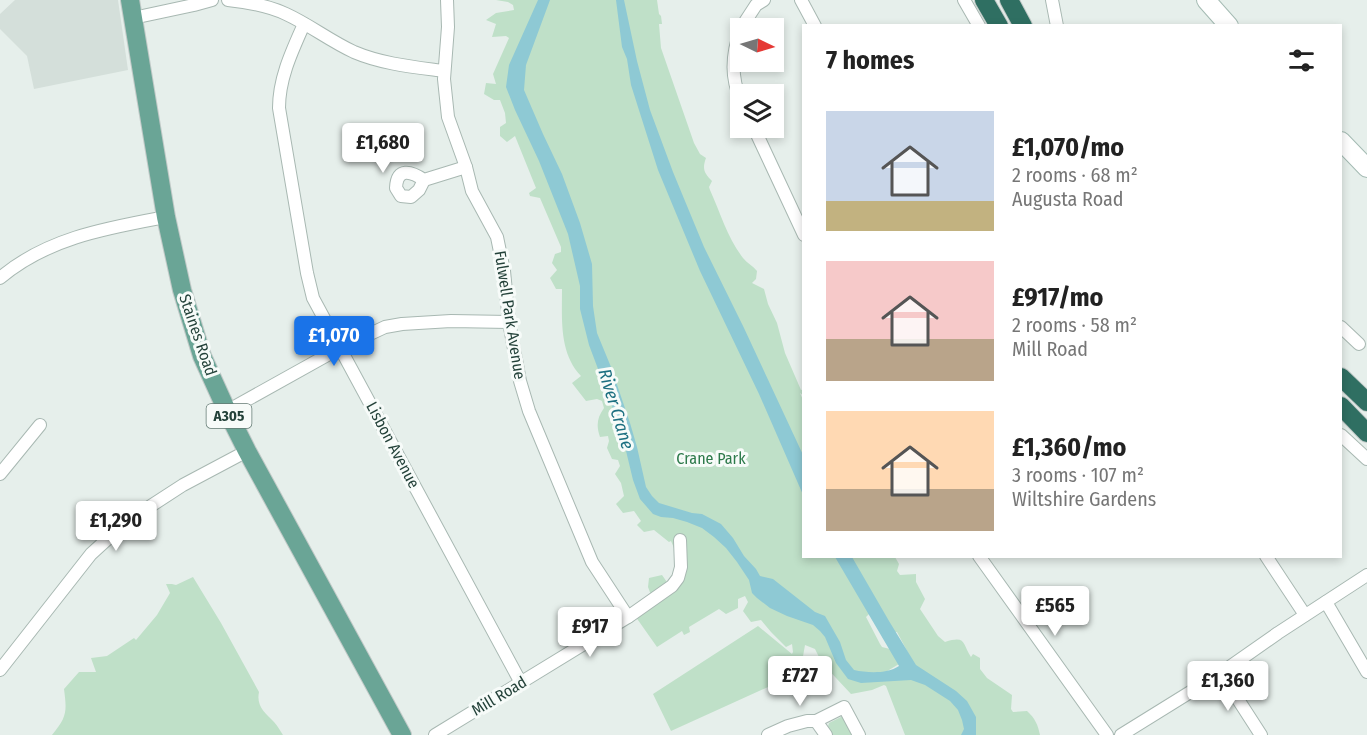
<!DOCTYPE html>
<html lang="en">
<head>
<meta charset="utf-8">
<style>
	:root { --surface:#fff; --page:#f6f6f6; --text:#222; --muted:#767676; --accent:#1a73e8 }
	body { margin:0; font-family:"Fira Sans Condensed",sans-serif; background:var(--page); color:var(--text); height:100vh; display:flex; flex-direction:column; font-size:22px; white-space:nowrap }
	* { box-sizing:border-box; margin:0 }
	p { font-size:20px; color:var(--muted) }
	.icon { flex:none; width:33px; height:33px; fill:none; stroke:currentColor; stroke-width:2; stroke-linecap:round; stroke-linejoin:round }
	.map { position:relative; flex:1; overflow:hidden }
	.sheet { position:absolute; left:802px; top:24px; width:540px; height:534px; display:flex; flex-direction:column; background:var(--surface); border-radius:0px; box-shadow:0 3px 9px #0003 }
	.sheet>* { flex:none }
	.needle { width:39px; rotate:95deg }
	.controls { position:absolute; left:730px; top:18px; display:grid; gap:12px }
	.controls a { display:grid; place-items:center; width:54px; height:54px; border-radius:0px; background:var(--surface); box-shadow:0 3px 9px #0003; font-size:30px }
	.price { position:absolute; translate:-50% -51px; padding:0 14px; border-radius:6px; background:#fff; color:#222; font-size:20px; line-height:39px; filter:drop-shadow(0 2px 3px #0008) }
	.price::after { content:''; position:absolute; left:50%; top:36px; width:18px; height:14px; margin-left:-9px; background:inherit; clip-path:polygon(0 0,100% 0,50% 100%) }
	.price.on { background:var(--accent); color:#fff }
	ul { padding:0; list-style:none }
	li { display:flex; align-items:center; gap:18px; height:150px; padding:0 24px }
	li span { display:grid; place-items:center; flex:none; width:168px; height:120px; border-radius:0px; color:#555 }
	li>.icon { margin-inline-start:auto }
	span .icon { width:72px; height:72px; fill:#fffc; stroke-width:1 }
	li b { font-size:26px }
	h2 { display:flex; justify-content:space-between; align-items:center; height:72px; padding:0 24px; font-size:26px }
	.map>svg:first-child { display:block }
	.built { fill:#d4dfda }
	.green { fill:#bfe0c8; fill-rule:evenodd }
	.water { fill:#8ec9d4 }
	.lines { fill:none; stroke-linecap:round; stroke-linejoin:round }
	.street-casing { stroke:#a8b8b2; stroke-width:14 }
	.secondary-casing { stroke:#a4bbb3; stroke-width:20 }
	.primary-casing { stroke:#c2cac8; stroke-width:20 }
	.highway-casing { stroke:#c2cac8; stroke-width:20 }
	.street { stroke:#fff; stroke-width:12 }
	.secondary { stroke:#fff; stroke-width:18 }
	.primary { stroke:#6aa596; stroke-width:18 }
	.highway { stroke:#2f6f62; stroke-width:18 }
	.labels { text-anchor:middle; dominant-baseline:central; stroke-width:6; stroke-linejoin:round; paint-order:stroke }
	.shield { fill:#f7fbf9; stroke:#637a73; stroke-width:1.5 }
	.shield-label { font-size:15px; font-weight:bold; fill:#24423a }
	.street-label { font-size:16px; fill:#24423a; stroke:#f7fbf9 }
	.park-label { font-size:16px; fill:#2d7a4b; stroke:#f7fbf9 }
	.water-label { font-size:18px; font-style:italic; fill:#1c6f80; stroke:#f7fbf9 }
</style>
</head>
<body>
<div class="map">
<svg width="1367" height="735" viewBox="0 0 1367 735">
	<rect width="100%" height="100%" fill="#e6efeb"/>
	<polygon class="built" points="15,0 118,0 128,70 34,89 27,56 0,29 0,14"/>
	<g class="green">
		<path d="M496,0H657L659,14L661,16L662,24H659L661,48L694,143L700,154L706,158C702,169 704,173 712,181L709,187L710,190C720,212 728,239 743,258C747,263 753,266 757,271L756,279L752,283L764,289L768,304L777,323L785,353L801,390L804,389V396L800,393L804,402V556L895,557L899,564L897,571L900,575L916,574V582L925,599L920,609L938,636L945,642C967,635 962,644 971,657L973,654L980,658V669L987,678L1012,695L1011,709L1013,712L1027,711C1035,718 1038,725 1040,735H905L886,686L884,685L872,690L851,694L822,663L815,649L805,645L802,662L810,668L671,731L653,694L758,626L792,654L793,652L792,644L786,647L771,632L761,620L751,622L743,611L748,602L745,596L738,599V608L726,614L719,609L689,627L690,632L684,635L682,631L657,647L633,613L651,595L648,587L649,578L662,575L669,585L675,579L680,548H674L671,541L669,542L654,530L644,532L637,525L641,521L634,511L623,513L616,504L624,496L621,483L615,474L620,466L618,460L612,459L607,448L609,441L608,436L600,437C596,425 597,418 604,408L602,401L597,399L586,401L572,383L581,376C559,353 562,319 562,289H556L550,278L557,270L552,263L555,254L561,252V247L540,198L530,196L529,193L536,188L515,136L507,142L500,136V127L506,123L505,113L500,100H494L484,94L486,83L496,84L493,74L509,38L506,36L492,37L496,24L486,20L496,13L514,10L513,5L508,2ZM869,614L882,633L897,632L922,679L884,673L899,664L890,649L882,647L880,644L866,617Z"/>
		<path d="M193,577L221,623L259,692C256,706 265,713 274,722C278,726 280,731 283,735H52C67,717 67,712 64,689L79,672H96L91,658L107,656L134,638L136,640L157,615L170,593L166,584H172L176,585Z"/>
		<polygon points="843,716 856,735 831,735 827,730 829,723"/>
	</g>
	<g class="water">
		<path d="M538,0H550L526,65L524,90L543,134L562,174L580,223L592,264L593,306L597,333L611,367L630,423L637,447L646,487L652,496L659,503L692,513L702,514L721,524L733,538L744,556L756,569L760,576L773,579L815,612L825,616L840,642L846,660L854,670C868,673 887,674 899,666L835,557H852L889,621L916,665L956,691L967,701L976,717V735H961L964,729L962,720L958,710L950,701L925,685L911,680L861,683L848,679L836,663L825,637L820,631L813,625L787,616L770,608L757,598L752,593L749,580L737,562L726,548L714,537L702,528L687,522L673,518L661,517L653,514L640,499L633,480L621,430L589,345L580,309V286L568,234L539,161L515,110L506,87L509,65Z"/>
		<polygon points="616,0 624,0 637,61 650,110 673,172 704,247 744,328 804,457 804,497 759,394 700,271 658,170 631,85 627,59 622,47"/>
	</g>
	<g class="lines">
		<g class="street-casing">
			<g id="street">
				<path d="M228,0C247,2 269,6 286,14C310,25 330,41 354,52C382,64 414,67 444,71"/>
				<polyline points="447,0 448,27 444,79 448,117 466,167 472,191 497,237 504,271 509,322 520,381 529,411 592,562 628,617"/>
				<polyline points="801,0 815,26"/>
				<polyline points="964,0 979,26"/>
				<polyline points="1052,0 1057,26"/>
				<polyline points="133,18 194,5 212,0"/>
				<path d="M304,24C292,51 279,78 279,108L307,273L313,298L521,683"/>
				<polyline points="741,28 756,5 764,0"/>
				<path d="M741,29C732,53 730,77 741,100"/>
				<polyline points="754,128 804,235"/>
				<path d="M424,180L419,190L411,197L401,196L396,188C397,167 411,171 424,180L466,167"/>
				<path d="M0,278C47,238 107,228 166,217"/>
				<polyline points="1341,327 1359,344"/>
				<polyline points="227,411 340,348 385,327 402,324 451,321 509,322"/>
				<polyline points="1341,435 1367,459"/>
				<polyline points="0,474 40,425"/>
				<polyline points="979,556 1107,735"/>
				<polyline points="1266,556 1305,615"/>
				<polyline points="1326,602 1367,672"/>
				<polyline points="0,670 91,554 126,522 183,485 247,451"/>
				<polyline points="1221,673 1261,735"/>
				<polyline points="816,721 826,735"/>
				<polyline points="435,735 628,617 672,586 678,578 681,567 680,540"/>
				<polyline points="768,735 788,726 807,721 816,721 844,707 859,735"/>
				<polyline points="1121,735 1221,673 1278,633 1367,575"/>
			</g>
		</g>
		<g class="secondary-casing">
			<g id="secondary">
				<polyline points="1206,0 1229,26"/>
				<polyline points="1341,141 1367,168"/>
			</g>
		</g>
		<g class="primary-casing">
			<polyline id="primary" points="130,0 166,217 182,290 202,356 227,411 247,451 402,735"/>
		</g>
		<g class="highway-casing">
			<g id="highway">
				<polyline points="984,0 999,26"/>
				<polyline points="1009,0 1023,26"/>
				<polyline points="1341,377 1367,402"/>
				<polyline points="1341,406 1367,433"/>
			</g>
		</g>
		<use href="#street" class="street"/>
		<use href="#secondary" class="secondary"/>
		<use href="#primary" class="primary"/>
		<use href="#highway" class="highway"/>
	</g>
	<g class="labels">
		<rect class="shield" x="206.5" y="404" width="45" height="24" rx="4.5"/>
		<g class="shield-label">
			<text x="229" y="416">A305</text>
		</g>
		<g class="street-label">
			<text transform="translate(510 315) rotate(81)">Fulwell Park Avenue</text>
			<text transform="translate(198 335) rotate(71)">Staines Road</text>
			<text transform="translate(393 445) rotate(62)">Lisbon Avenue</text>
			<text transform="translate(499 696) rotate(-31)">Mill Road</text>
		</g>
		<g class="park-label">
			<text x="711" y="458">Crane Park</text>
		</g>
		<g class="water-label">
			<text transform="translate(616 409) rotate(73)">River Crane</text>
		</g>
	</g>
</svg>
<div class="controls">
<a><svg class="needle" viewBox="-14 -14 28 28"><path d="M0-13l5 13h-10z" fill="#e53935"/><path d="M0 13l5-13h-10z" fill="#767676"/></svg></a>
<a><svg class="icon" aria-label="layers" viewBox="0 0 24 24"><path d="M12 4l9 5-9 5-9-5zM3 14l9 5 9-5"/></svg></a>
</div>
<b class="price" style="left:383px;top:174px">£1,680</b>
<b class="price on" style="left:334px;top:367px">£1,070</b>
<b class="price" style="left:116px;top:552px">£1,290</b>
<b class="price" style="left:1055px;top:637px">£565</b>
<b class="price" style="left:590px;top:658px">£917</b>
<b class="price" style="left:800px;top:707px">£727</b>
<b class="price" style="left:1228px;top:712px">£1,360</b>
<section class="sheet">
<h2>7 homes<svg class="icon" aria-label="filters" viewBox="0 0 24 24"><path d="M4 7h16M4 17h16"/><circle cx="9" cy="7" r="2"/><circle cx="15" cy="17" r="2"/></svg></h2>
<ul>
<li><span style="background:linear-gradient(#c9d6e8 75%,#c2b280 0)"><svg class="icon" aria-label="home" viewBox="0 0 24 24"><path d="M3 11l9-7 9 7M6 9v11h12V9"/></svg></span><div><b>£1,070/mo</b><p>2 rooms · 68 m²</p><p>Augusta Road</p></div></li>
<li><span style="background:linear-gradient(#f6c9c9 65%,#b9a48a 0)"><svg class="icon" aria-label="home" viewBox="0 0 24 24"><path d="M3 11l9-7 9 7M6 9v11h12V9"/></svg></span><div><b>£917/mo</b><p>2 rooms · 58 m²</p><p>Mill Road</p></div></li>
<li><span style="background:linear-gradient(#ffd9b3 65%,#b9a48a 0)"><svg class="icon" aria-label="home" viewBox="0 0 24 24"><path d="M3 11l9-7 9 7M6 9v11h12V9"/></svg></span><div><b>£1,360/mo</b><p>3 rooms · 107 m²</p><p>Wiltshire Gardens</p></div></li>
</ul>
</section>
</div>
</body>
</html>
